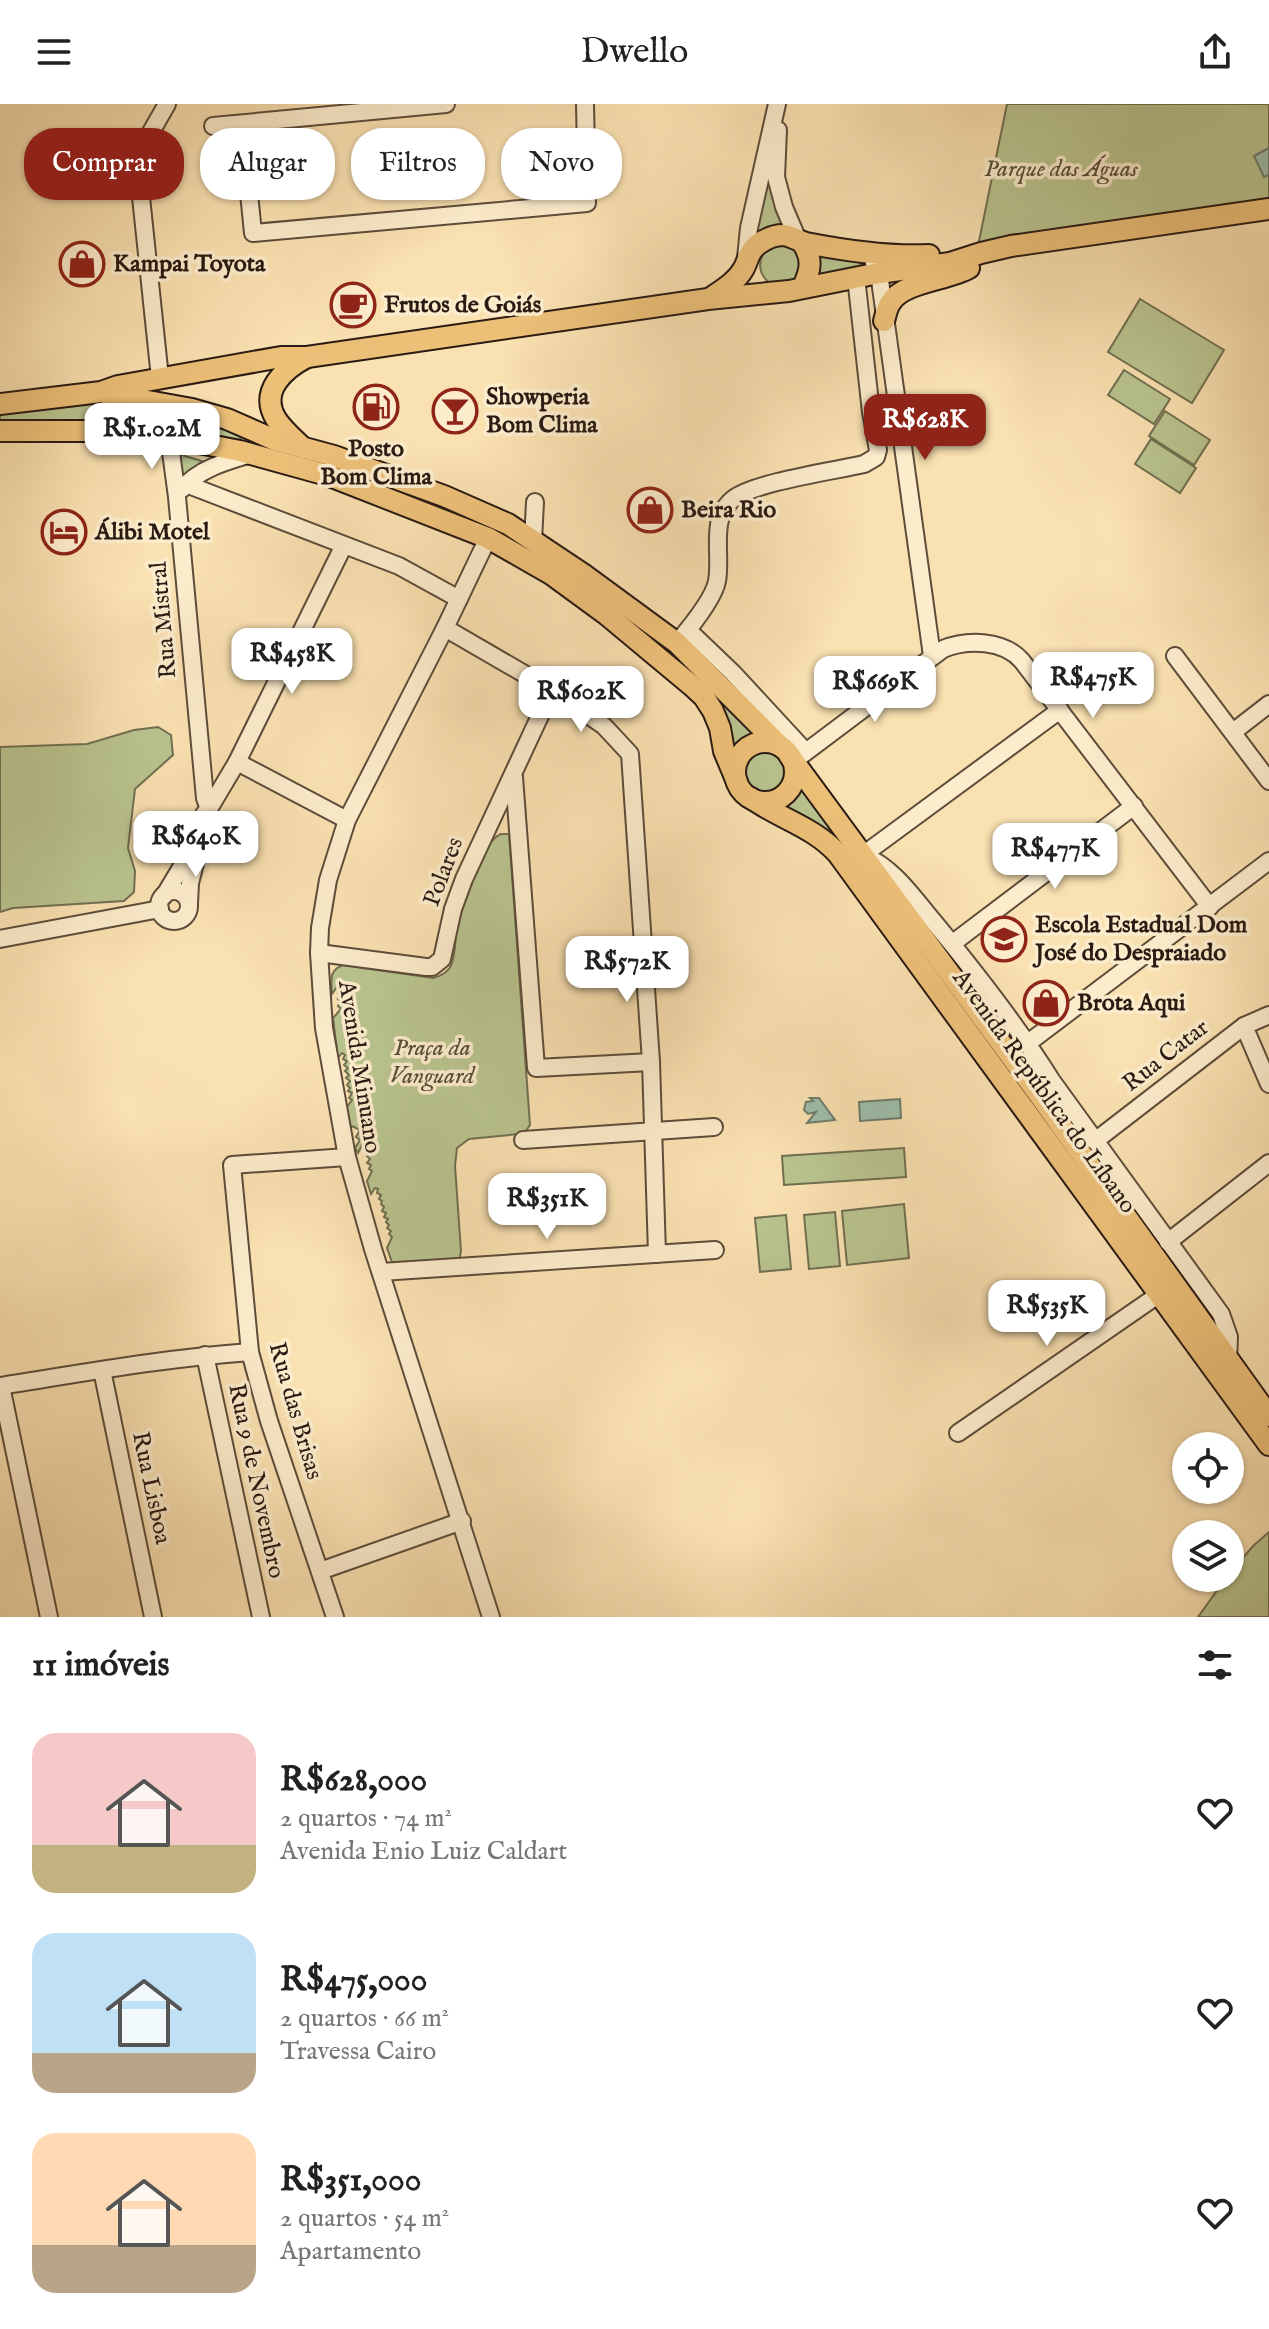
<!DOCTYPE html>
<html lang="pt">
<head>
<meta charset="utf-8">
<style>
	:root { --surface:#fff; --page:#f6f6f6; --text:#222; --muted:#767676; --accent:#8f2418 }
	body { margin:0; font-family:"IM FELL English",serif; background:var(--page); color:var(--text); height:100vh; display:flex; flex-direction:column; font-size:30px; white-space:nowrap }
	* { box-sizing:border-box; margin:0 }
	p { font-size:26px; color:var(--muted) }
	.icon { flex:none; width:44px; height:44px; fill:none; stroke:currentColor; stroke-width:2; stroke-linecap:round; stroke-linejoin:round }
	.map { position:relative; height:1513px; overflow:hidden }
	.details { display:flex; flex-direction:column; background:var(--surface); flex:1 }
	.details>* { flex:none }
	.banner { position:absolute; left:24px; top:24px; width:800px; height:72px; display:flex; gap:16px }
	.tools { position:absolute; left:1172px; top:1328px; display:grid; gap:16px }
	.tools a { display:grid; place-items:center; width:72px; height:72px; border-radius:50%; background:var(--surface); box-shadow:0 2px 6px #0004; font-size:40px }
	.price { position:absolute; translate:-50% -68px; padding:0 18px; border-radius:16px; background:#fff; color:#222; font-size:26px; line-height:52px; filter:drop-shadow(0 2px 4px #0008) }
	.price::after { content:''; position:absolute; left:50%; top:48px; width:24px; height:18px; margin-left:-12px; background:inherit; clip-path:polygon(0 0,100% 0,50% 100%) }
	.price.current { background:var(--accent); color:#fff }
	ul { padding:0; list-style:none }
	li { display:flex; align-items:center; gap:24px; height:200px; padding:0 32px }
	li span { display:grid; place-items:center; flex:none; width:224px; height:160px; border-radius:24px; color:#555 }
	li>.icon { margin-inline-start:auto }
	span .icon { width:96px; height:96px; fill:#fffc; stroke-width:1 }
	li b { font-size:34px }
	h2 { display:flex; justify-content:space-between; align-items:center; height:96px; padding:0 32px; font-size:34px }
	.chip { padding:0 28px; border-radius:32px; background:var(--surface); box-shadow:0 2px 6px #0004; font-size:28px; line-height:72px }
	.chip.current { background:var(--accent); color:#fff }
	header { display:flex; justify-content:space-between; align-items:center; height:104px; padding:0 32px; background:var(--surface); font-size:36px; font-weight:600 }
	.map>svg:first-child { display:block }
	.green { fill:#b9c48f; stroke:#716f51; stroke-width:2 }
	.water { fill:#9ebeaa; stroke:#6f7c6e; stroke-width:2 }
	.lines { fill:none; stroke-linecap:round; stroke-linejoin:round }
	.minor-casing { stroke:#5d4c3a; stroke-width:20 }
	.major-casing { stroke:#291a13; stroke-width:24 }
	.minor { stroke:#fceccc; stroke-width:16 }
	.major { stroke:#edc078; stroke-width:20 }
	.labels { text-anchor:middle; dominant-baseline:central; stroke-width:7; stroke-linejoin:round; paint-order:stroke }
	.park-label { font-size:24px; font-style:italic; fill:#544d38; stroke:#fceccc }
	.poi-label { font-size:24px; font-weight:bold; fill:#291a13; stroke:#fceccc; text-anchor:start }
	.street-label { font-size:24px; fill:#291a13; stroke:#fceccc }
</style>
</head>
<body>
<header><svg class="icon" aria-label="menu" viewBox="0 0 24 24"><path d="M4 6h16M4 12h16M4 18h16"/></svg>Dwello<svg class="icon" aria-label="share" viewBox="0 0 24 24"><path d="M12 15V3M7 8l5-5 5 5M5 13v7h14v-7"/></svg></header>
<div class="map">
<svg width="1269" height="1513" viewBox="0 0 1269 1513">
	<rect width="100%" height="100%" fill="#fae1b1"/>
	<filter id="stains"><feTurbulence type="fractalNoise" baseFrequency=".0025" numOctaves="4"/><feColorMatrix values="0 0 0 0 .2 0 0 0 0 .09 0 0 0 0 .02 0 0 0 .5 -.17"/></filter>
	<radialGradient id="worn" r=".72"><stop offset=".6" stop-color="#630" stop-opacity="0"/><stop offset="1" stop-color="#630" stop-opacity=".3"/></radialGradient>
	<g class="green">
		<polygon points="1007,0 1269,0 1269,98 978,142"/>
		<polygon points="769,73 784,121 755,134 765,75"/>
		<path d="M788,138L804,152L795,180L772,181C758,171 756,157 768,143Z"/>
		<polygon points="819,151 858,158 866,163 818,175 820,169"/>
		<polygon points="1140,195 1224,246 1192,299 1108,248"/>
		<polygon points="1124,266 1170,295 1154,320 1108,291"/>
		<polygon points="91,297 133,300 242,329 237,344 0,319 0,310"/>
		<polygon points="1165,307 1210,336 1194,361 1149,332"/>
		<polygon points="1151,335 1196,364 1180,389 1135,360"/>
		<polygon points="175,349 202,357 181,382"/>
		<polygon points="715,589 764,634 750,637 735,652 710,594"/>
		<polygon points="158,623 171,631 173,651 135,685 128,744 135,767 134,788 124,797 13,804 0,808 0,643 87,640 134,626"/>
		<circle cx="766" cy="668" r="25"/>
		<path d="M800,672L856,747L846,754L773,702C788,697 796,688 800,672Z"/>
		<path d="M501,730H509L530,1021L526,1027L519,1030L469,1035L457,1044L455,1062L461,1147L460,1153L456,1156L393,1161L387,1144L392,1133L389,1130L391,1127L387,1124L389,1121L386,1118L388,1115L384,1113L386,1109L382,1107L384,1103L381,1100L382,1097L379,1095L381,1091L377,1089L378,1085L375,1084L371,1090L367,1077L372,1067L369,1065L371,1061L367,1059L370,1055L367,1052L368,1049L365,1047L366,1043L362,1041L358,1049L355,1044L360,1036L356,1033L360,1026L352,1022L350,1026L346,1004L352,996L349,994L352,989L348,987L350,984L347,981L350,977L346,974L349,971L345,967L348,964L344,961L347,957L343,955L345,951L342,949L338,954L333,914L341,905L338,902L341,898L338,895L341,892L338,889L340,886L337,883L332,890C331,876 329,866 343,861L433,874C441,872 449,868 452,859C456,847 455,833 457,821C461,801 482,737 501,730Z"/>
		<polygon points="904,1044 906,1073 784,1081 782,1052"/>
		<polygon points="904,1100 909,1154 847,1161 842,1107"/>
		<polygon points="835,1108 840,1162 809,1165 804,1111"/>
		<polygon points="786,1111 791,1165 760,1168 755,1114"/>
		<polygon points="1269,1428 1269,1513 1198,1513 1226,1474 1230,1474 1230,1469 1253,1442"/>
	</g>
	<g class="water">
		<polygon points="1269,44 1269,71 1264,73 1254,52"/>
		<polygon points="810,994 819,994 835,1016 807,1019 816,1008 808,1010 804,1006 806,998 813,997"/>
		<polygon points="900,995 901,1014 860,1017 859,998"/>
	</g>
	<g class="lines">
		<g class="minor-casing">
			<g id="minor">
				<polyline points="242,20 253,129 587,99 585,0"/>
				<polyline points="213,22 446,0"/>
				<polyline points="778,26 776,73 784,103 798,136"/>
				<polyline points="746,154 749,124 777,0"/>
				<polyline points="874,159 879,169 932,552"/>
				<polyline points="160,274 139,74 143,42 167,0"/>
				<polyline points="169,333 177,393 205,694 209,705 190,779 189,799"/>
				<polyline points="186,380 399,462 459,495"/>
				<path d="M182,385C198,365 227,357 251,350"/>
				<polyline points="488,434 445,524 347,716 328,776 320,824 319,849 324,924 347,1053 373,1145 491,1513"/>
				<polyline points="533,437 535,398"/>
				<polyline points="445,524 552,586 604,622 630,650 651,958 657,1150"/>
				<polyline points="688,526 733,569 805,647"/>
				<path d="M677,539C688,526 714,494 717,477C722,451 709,414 733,395C755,378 834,367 864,360L876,353L878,346L871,308L856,173"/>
				<polyline points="1175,552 1269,677"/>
				<path d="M1060,606L863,751C894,764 913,793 934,818C976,869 1017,921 1052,977L1221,1210L1229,1233L1228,1257"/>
				<polyline points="1233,628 1269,600"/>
				<path d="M794,657L943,545C968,535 1004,536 1022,557L1210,803"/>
				<polyline points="237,658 347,716"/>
				<polyline points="514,673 536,964 651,958"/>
				<polyline points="204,710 209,705 237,658 344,441"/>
				<circle cx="174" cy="802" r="15"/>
				<polyline points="164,792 185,757 192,738"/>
				<polyline points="0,835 160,805"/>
				<polyline points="953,839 1134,702"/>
				<polyline points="319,849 426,863 432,863 442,855 453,805 464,775 552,586"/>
				<polyline points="1244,922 1269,980"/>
				<polyline points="1028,939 1269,757"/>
				<polyline points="523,1036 714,1023"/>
				<polyline points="1095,1037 1244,922 1269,911"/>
				<polyline points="1168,1138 1269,1059"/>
				<polyline points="381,1168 715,1146"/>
				<polyline points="205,1251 261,1513"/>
				<polyline points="102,1266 153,1513"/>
				<path d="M0,1282C83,1269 166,1254 250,1248"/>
				<polyline points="1,1282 49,1513"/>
				<polyline points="958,1329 1158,1191"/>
				<polyline points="320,1467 462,1417"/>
				<polyline points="335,1513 269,1317 250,1248 232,1061 347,1053"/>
			</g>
		</g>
		<g class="major-casing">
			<g id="major">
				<path d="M802,138C813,155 811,165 803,183"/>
				<path d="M712,193C724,185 737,177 744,164C749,154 749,146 760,139C766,135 775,131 783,131C792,132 798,137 806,139C847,147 888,153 929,151"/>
				<path d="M884,217C886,210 887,203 891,198C903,178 948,176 969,164"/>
				<polyline points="104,289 192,305 227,315 275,336 334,352 444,392 508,420 583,470 677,539 778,640"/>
				<polyline points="0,300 101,288 118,282 281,253 307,253 708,195 789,187 879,169 950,159 981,149 1011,142 1269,105"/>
				<polyline points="0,327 137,327 240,347 327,371 488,434 551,470 607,511 691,581 704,593 713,607 720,624 724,647 737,678"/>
				<path d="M303,344C294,335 283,326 276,315C259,287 284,265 307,253"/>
				<circle cx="765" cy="668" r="30"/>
				<polyline points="789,651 1037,988 1269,1312"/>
				<path d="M751,694C780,715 814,723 838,750L1269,1341"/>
			</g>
		</g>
		<use href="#minor" class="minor"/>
		<use href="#major" class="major"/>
	</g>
	<defs>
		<g id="shop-ring" transform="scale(2.3)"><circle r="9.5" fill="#fceccc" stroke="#8f2418" stroke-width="1.5"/><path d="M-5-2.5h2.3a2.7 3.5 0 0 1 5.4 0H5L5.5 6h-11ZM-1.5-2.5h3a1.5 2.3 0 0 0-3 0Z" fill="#8f2418"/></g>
		<g id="cafe-ring" transform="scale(2.3)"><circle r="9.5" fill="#fceccc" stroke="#8f2418" stroke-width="1.5"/><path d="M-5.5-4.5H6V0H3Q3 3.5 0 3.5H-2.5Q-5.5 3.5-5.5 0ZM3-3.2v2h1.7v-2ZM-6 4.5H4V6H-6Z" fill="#8f2418"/></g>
		<g id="fuel-ring" transform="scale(2.3)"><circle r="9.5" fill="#fceccc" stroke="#8f2418" stroke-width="1.5"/><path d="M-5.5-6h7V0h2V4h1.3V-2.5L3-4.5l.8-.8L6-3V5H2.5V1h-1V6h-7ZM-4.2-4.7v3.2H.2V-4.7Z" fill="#8f2418"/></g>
		<g id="bar-ring" transform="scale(2.3)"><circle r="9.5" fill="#fceccc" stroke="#8f2418" stroke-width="1.5"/><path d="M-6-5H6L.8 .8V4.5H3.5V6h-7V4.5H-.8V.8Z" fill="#8f2418"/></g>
		<g id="hotel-ring" transform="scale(2.3)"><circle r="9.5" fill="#fceccc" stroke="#8f2418" stroke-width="1.5"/><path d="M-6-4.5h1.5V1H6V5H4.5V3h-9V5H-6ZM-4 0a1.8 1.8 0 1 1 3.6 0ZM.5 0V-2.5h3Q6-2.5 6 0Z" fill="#8f2418"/></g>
		<g id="school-ring" transform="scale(2.3)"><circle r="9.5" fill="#fceccc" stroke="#8f2418" stroke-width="1.5"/><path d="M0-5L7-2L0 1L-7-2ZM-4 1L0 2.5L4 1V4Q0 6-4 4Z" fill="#8f2418"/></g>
	</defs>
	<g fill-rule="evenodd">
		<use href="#shop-ring" x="82" y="160"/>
		<use href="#cafe-ring" x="353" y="201"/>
		<use href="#fuel-ring" x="376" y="303"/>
		<use href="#bar-ring" x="455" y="307"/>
		<use href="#shop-ring" x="650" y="406"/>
		<use href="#hotel-ring" x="64" y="428"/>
		<use href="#school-ring" x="1004" y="835"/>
		<use href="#shop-ring" x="1046" y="899"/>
	</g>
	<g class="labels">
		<g class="park-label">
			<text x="1061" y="65">Parque das Águas</text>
			<text x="432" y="944">Praça da<tspan x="432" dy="28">Vanguard</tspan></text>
		</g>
		<g class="poi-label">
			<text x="113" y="160">Kampai Toyota</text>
			<text x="384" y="201">Frutos de Goiás</text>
			<text x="486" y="293">Showperia<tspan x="486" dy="28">Bom Clima</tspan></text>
			<text x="376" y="345" text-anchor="middle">Posto<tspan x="376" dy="28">Bom Clima</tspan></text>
			<text x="681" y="406">Beira Rio</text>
			<text x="95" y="428">Álibi Motel</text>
			<text x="1035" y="821">Escola Estadual Dom<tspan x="1035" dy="28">José do Despraiado</tspan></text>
			<text x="1077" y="899">Brota Aqui</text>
		</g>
		<g class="street-label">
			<text transform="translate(164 516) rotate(-95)">Rua Mistral</text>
			<text transform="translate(444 768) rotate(-69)">Polares</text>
			<text transform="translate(1166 952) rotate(-38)">Rua Catar</text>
			<text transform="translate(359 963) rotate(81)">Avenida Minuano</text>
			<text transform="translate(1044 988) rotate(54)">Avenida República do Líbano</text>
			<text transform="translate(295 1307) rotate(74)">Rua das Brisas</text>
			<text transform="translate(256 1377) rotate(78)">Rua 9 de Novembro</text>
			<text transform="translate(151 1384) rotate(78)">Rua Lisboa</text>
		</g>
	</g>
	<rect width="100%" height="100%" filter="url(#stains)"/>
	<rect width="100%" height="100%" fill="url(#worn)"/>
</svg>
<div class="tools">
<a><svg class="icon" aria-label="locate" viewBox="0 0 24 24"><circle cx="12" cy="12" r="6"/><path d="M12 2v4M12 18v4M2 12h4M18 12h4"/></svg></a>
<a><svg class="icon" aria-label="layers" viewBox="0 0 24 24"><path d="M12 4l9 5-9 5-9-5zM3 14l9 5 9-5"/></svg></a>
</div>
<b class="price current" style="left:925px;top:358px">R$628K</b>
<b class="price" style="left:152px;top:367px">R$1.02M</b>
<b class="price" style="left:292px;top:592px">R$458K</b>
<b class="price" style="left:1093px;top:616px">R$475K</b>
<b class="price" style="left:875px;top:620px">R$669K</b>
<b class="price" style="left:581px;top:630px">R$602K</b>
<b class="price" style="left:196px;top:775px">R$640K</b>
<b class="price" style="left:1055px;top:787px">R$477K</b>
<b class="price" style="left:627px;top:900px">R$572K</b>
<b class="price" style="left:547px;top:1137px">R$351K</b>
<b class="price" style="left:1047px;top:1244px">R$535K</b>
<div class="banner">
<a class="chip current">Comprar</a>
<a class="chip">Alugar</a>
<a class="chip">Filtros</a>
<a class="chip">Novo</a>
</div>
</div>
<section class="details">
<h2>11 imóveis<svg class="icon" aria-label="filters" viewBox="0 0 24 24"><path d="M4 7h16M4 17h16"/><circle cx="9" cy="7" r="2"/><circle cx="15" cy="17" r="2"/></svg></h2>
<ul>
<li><span style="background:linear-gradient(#f6c9c9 70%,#c2b280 0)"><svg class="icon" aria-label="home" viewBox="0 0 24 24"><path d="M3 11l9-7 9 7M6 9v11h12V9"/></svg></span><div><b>R$628,000</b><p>2 quartos · 74 m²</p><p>Avenida Enio Luiz Caldart</p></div><svg class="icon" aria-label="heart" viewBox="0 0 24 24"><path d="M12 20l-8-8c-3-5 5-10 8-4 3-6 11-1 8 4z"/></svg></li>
<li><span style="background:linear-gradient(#bfe0f5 75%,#b9a48a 0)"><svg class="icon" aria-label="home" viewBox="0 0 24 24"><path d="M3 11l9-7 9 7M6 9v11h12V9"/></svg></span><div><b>R$475,000</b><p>2 quartos · 66 m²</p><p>Travessa Cairo</p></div><svg class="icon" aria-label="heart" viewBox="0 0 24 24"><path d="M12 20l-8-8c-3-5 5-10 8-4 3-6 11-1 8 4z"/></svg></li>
<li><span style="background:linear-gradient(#ffd9b3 70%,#b9a48a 0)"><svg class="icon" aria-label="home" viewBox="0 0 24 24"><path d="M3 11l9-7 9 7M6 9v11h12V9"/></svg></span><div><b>R$351,000</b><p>2 quartos · 54 m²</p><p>Apartamento</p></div><svg class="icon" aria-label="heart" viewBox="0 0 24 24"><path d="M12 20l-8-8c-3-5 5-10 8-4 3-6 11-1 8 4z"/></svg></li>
</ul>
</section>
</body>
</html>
